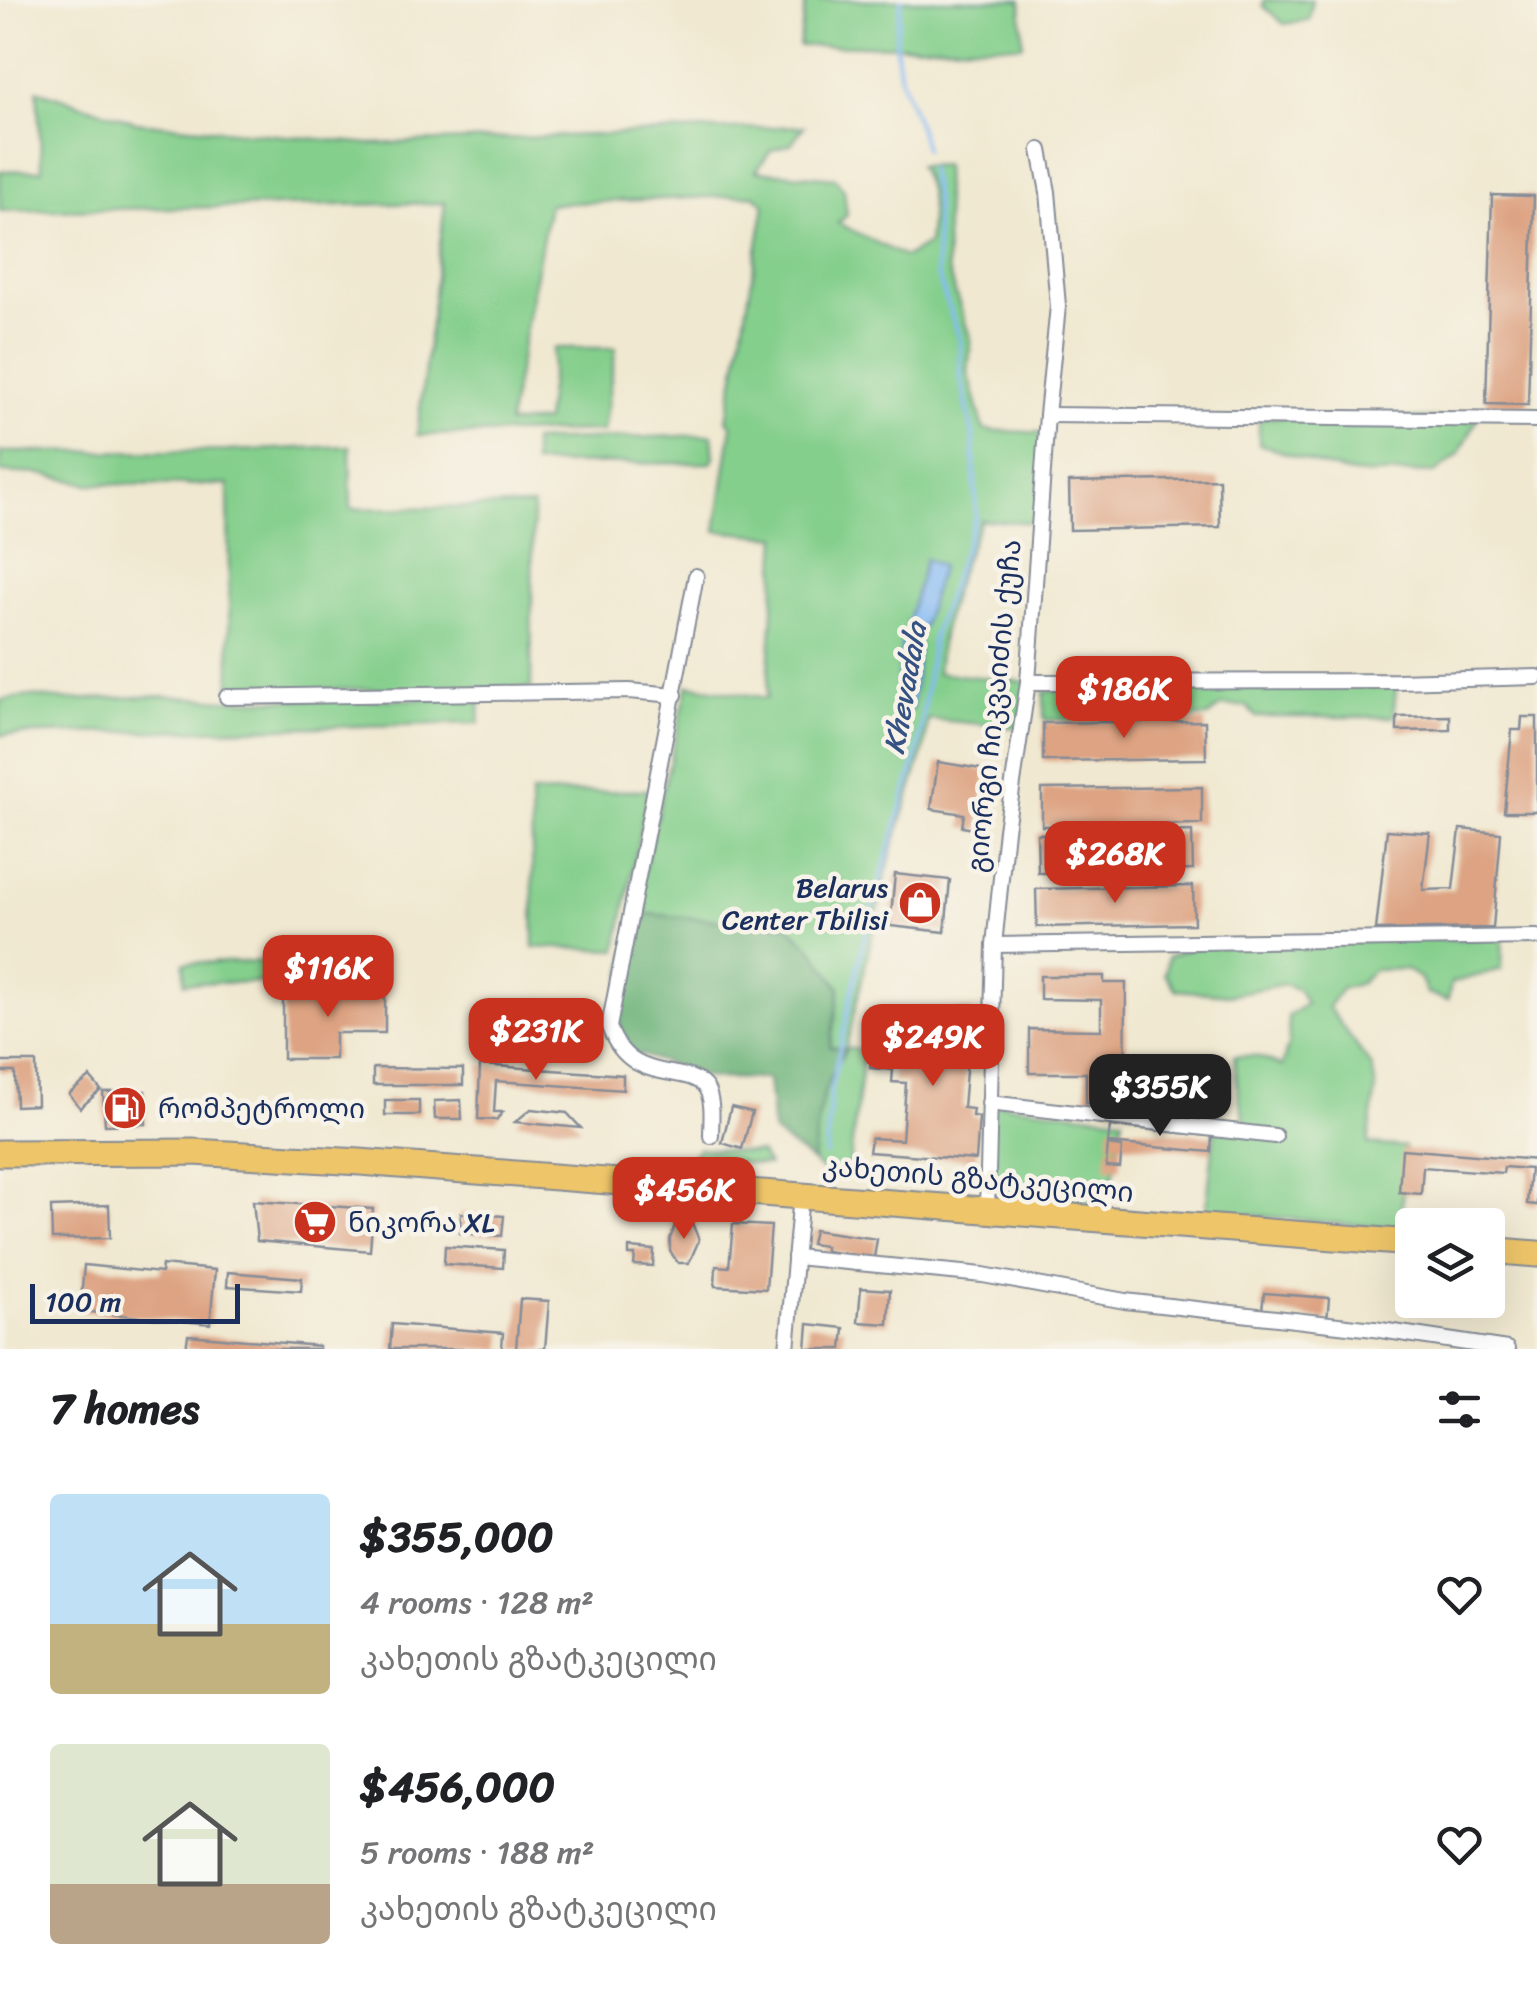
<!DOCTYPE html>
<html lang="en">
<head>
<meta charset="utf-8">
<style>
	:root { --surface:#fff; --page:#f6f6f6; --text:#202124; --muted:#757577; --accent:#c8321e }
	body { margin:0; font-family:Sriracha,"Noto Sans Georgian",sans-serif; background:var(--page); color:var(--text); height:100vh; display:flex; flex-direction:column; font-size:38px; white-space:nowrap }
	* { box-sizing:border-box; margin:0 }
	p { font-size:32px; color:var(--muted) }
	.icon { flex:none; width:55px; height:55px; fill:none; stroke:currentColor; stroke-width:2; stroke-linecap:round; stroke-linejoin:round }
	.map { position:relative; height:1349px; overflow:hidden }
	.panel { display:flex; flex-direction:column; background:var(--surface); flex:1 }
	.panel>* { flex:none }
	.controls { position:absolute; left:1395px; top:1208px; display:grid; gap:20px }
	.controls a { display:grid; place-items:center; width:110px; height:110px; border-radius:10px; background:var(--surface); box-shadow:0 10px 40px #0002; font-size:50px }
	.scale { position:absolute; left:30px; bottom:25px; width:210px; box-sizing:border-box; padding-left:10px; border:5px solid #1b2f5e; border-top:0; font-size:28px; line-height:35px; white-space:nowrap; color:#1b2f5e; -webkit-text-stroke:8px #f7f3e8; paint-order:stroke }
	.price { position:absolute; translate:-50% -85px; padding:0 22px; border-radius:20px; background:var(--accent); color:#fff; font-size:32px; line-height:65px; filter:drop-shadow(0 2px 5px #0008) }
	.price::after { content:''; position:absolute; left:50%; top:60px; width:30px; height:22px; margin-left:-15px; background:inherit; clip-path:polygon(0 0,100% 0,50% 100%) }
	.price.current { background:#222; color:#fff }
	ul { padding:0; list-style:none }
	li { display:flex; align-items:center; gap:30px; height:250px; padding:0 50px }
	li span { display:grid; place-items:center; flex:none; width:280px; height:200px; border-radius:10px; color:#555 }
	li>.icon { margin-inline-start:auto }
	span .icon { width:120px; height:120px; fill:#fffc; stroke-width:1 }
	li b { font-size:42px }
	h2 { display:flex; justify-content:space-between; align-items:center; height:120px; padding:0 50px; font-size:42px }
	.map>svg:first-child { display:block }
	.green { fill:#84cf8c; stroke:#507f75; stroke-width:2.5 }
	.forest { fill:#6bb278; stroke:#43706b; stroke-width:2.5 }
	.water { fill:#86bbf5; stroke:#5075aa; stroke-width:2.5 }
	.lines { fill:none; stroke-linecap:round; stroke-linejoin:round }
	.stream { stroke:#86bbf5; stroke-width:4 }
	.building { fill:#dda382 }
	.street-casing { stroke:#868c97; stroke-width:18 }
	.highway-casing { stroke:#868c97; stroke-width:29 }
	.street { stroke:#fff; stroke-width:14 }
	.highway { stroke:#eec569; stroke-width:25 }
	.labels { text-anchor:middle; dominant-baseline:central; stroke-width:9; stroke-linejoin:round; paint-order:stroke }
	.street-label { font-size:28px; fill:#1b2f5e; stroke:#f7f3e8 }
	.poi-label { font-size:28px; fill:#1b2f5e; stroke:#f7f3e8; text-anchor:start }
	.water-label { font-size:30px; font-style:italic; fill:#365284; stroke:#f7f3e8 }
</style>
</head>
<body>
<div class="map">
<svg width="1537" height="1349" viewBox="0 0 1537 1349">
	<rect width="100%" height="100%" fill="#f7f3e8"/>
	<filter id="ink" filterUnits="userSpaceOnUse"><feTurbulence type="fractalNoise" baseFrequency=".01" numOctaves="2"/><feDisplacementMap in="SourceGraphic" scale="20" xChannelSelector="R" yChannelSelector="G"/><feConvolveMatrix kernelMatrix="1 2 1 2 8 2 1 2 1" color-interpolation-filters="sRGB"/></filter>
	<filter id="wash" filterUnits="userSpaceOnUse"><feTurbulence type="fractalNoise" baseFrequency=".0048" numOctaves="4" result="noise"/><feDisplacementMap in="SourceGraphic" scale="40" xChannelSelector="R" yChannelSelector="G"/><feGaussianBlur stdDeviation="2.25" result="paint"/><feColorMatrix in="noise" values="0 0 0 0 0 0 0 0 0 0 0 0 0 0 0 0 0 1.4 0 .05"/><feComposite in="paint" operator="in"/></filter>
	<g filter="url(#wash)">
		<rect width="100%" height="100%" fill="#f0e8d0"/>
		<g class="green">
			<polygon points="806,0 1021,0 1023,45 799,46"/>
			<polygon points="1264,0 1312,0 1309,20 1284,24 1263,6"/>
			<path d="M37,90L136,122L371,144L804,126L791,144L771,150L756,171L835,178L844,190L847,215L838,223L905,257L928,244C931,215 934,191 918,166L944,165L947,268L971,340L968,372L984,430L1045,433L1039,523L981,520C959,569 941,619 937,673L1028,682L1021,728L928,719L924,749L891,853L846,1048L864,1051L848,1175L826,1173L813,1162C818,1116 819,1088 846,1050L830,1047L840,988L810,946L788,926L634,913L688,685L767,698L778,537L716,531L732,426L727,420L765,205L754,195L549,204L508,424L545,421L554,348H616L603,431L417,435L445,203L0,211V171L42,170Z"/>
			<path d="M1259,417L1477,419L1460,453L1435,473C1411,471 1388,475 1364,474C1329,472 1292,454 1259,444Z"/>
			<polygon points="712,435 714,457 711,463 533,464 533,441"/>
			<polygon points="350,446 351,509 533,506 531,688 230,690 228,485 88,484 41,474 0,472 0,452 228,451"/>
			<polygon points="1397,681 1393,717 1256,717 1246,706 1221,706 1208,717 1044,720 1044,692 1117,682"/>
			<polygon points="30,696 66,700 164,696 225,700 480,699 479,723 0,735 0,700"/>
			<polygon points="648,790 617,950 534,947 531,794"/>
			<polygon points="1503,938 1502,969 1451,983 1448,1000 1427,994 1421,979 1405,969 1374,970 1361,983 1341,989 1328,1007 1372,1067 1376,1088 1368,1144 1405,1147 1401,1229 1206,1211 1215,1129 1248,1132 1239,1098 1234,1056 1256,1056 1282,1066 1289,1042 1288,1016 1306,1004 1299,990 1284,984 1229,995 1176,990 1165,974 1168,957 1205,942"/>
			<polygon points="337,960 337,982 184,983 184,963"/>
			<polygon points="989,1103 1123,1118 1109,1202 988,1191"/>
			<polygon points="698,1148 760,1153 768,1165 691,1158"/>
		</g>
		<path class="forest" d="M634,913L788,926L810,946L840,988L830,1047L846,1049C820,1088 818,1116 813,1162L773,1132L768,1079L709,1078L633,1052L617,1026L616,1013Z"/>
		<g class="water">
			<polygon points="925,559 941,566 922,629 907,624"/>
			<polygon points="902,640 919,644 912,710 895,707"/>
		</g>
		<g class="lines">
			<g class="stream">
				<path d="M901,0C900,16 895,33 896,48C897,83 918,115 925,149"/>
				<polyline points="826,1155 831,1088 866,930 918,751 933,636 976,516 973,435 961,377 960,339 937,274 935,198 929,169"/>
			</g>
		</g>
		<g id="blocks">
			<g class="building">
				<polygon points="1492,195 1534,196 1528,405 1486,404"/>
				<polygon points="1219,479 1220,527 1070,530 1069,482"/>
				<polygon points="1450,716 1450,730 1397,731 1397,717"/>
				<polygon points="1522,717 1537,717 1537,812 1504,812 1512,730 1521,730"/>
				<polygon points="1205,721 1206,759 1043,761 1043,723"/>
				<polygon points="938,762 987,770 979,830 962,827 964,814 931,809"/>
				<polygon points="1202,787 1202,824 1042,826 1042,789"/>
				<polygon points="1460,829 1501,833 1493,928 1376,930 1387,830 1430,833 1423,890 1453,889"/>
				<polygon points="1192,831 1193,870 1038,873 1037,834"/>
				<polygon points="895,874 950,880 945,932 890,926"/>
				<polygon points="1193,886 1194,924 1037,927 1036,889"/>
				<polygon points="1040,976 1104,976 1104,983 1126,983 1125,1103 1086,1103 1086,1073 1029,1073 1029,1029 1101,1030 1101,1000 1040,999"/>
				<polygon points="283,991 385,991 385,1033 335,1033 335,1059 283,1059"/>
				<polygon points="923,1007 971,1010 963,1108 973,1109 972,1116 979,1117 976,1160 869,1152 871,1138 902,1140 906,1083 892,1082 893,1070 870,1068 872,1046 920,1049"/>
				<polygon points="0,1062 36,1062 37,1105 16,1106 15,1072 0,1072"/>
				<polygon points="480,1065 623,1075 623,1090 496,1081 494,1112 503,1112 496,1120 478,1119"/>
				<polygon points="373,1068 463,1069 463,1085 373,1085"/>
				<polygon points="90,1077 101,1090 80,1108 69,1094"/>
				<polygon points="145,1091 146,1124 105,1125 103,1092"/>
				<rect x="385" y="1100" width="34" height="15"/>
				<polygon points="461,1100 462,1119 435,1119 434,1101"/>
				<polygon points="731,1107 752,1112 742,1149 722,1143"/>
				<polygon points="531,1109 567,1113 581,1128 515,1122"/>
				<polygon points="1110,1126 1212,1136 1211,1152 1108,1143"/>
				<polygon points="1108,1145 1122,1147 1120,1168 1106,1167"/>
				<polygon points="1402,1149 1537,1160 1537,1205 1527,1204 1530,1169 1504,1167 1503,1173 1423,1167 1421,1194 1399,1192"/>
				<polygon points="253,1201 373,1209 370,1251 257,1241"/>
				<polygon points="109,1205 110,1238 52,1239 51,1207"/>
				<polygon points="461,1213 504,1216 502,1236 460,1233"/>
				<polygon points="683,1220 692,1223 699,1240 689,1263 678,1263 670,1251 670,1239 675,1225"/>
				<polygon points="733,1224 771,1226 766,1289 715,1286 716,1266 729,1267"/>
				<polygon points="814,1230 877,1239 874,1258 825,1251 825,1246 811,1244"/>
				<polygon points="445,1246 504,1250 503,1268 444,1264"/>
				<polygon points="629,1248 654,1250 653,1266 634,1265 635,1255 629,1255"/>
				<polygon points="84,1265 161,1273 162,1265 215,1270 210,1324 80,1311"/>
				<polygon points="228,1272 302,1278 301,1291 227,1286"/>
				<polygon points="861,1288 890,1290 888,1324 858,1322"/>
				<polygon points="1264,1293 1329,1298 1327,1321 1262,1310"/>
				<polygon points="520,1299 549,1301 545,1349 516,1349"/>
				<polygon points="392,1324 503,1333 502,1349 390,1349"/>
				<polygon points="808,1324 844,1328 842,1349 806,1349"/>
				<polygon points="188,1335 319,1346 319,1349 186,1349"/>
			</g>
		</g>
	</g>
	<g filter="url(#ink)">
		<use href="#blocks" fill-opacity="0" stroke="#868c97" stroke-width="2.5"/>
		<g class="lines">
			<g class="street-casing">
				<g id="street">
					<polyline points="1047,415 1537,420"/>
					<path d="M696,576L609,1027C631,1088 687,1062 706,1088C714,1101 711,1122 711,1136"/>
					<polyline points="1028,682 1397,681 1537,677"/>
					<polyline points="227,697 629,691 675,695"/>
					<polyline points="994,945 1537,937"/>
					<polyline points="989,1103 1275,1136"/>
					<polyline points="987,1210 994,945 1006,830 1028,682 1047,415 1058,306 1048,192 1040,150"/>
					<polyline points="795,1257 983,1275 1125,1301 1374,1329 1507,1349"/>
					<polyline points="787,1349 801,1195"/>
				</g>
			</g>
			<g class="highway-casing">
				<g id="highway">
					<polyline points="0,1153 194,1152 360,1162 1412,1243"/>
					<polyline points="1488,1250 1537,1254"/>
				</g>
			</g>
			<use href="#street" class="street"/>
			<use href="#highway" class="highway"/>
		</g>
	</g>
	<defs>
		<g id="shop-disc" transform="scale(2.25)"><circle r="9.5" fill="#c8321e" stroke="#f7f3e8"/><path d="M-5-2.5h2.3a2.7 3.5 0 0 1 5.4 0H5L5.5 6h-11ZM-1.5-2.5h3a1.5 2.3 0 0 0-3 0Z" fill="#fff"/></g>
		<g id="fuel-disc" transform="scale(2.25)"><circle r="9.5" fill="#c8321e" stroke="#f7f3e8"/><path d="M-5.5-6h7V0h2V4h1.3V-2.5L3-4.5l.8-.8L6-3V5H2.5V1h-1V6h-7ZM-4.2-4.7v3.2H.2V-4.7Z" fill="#fff"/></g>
		<g id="supermarket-disc" transform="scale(2.25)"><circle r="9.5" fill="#c8321e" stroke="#f7f3e8"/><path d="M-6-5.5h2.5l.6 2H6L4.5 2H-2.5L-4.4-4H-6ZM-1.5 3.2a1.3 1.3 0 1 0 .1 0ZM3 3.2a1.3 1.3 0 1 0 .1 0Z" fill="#fff"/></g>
	</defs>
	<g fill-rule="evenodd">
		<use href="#shop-disc" x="920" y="903"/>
		<use href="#fuel-disc" x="125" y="1108"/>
		<use href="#supermarket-disc" x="315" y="1222"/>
	</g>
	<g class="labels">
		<g class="street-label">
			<text transform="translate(994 706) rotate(-84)">გიორგი ჩიკვაიძის ქუჩა</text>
			<text transform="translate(978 1179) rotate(5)">კახეთის გზატკეცილი</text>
		</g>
		<g class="poi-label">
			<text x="888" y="887" text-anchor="end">Belarus<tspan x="888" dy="32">Center Tbilisi</tspan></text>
			<text x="158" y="1108">რომპეტროლი</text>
			<text x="348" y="1222">ნიკორა XL</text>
		</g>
		<g class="water-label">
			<text transform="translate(905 688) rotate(-80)">Khevadala</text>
		</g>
	</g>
</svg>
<div class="controls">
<a><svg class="icon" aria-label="layers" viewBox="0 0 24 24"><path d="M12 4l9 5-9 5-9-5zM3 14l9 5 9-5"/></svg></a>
</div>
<div class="scale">100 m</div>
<b class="price" style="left:1124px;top:741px">$186K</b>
<b class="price" style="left:1115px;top:906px">$268K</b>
<b class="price" style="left:328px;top:1020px">$116K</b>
<b class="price" style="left:536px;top:1083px">$231K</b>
<b class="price" style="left:933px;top:1089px">$249K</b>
<b class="price current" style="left:1160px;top:1139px">$355K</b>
<b class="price" style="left:684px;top:1242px">$456K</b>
</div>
<section class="panel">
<h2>7 homes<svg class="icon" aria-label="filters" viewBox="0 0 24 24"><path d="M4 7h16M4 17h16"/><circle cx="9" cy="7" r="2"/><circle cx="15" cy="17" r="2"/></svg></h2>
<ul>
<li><span style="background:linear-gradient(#bfe0f5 65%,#c2b280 0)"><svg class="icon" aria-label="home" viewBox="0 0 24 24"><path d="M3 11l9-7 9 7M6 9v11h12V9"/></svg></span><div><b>$355,000</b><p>4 rooms · 128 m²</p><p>კახეთის გზატკეცილი</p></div><svg class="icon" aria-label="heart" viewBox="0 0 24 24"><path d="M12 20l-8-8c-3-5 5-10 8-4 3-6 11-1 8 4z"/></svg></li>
<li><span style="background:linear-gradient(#dfe7d0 70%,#b9a48a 0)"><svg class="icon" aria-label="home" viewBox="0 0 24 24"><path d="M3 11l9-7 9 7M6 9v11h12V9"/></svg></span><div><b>$456,000</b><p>5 rooms · 188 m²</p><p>კახეთის გზატკეცილი</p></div><svg class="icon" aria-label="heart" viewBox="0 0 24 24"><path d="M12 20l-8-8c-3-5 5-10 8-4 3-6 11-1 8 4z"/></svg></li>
</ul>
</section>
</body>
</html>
